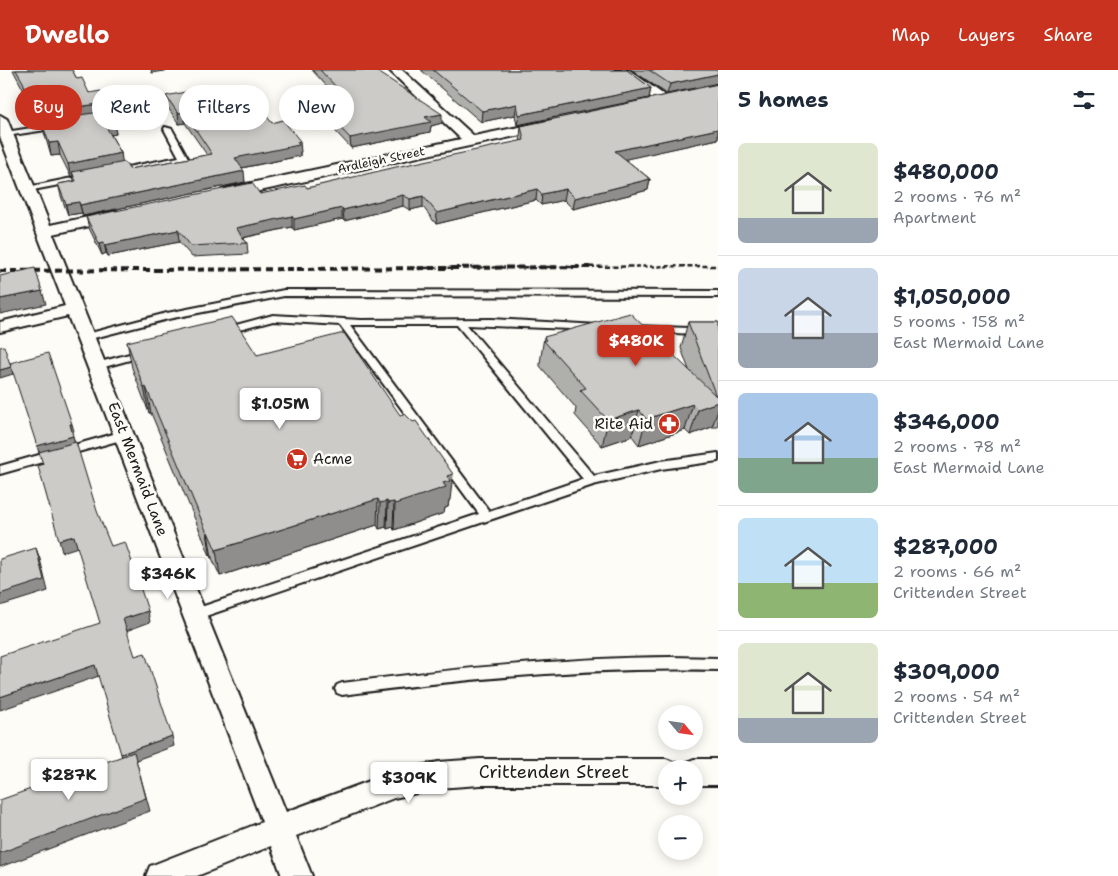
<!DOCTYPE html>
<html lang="en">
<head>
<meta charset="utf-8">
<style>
	:root { --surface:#fff; --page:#f6f6f7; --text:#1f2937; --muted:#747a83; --line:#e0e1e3; --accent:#c8321e }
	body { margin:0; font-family:"Shantell Sans",sans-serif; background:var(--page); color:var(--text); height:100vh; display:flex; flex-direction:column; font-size:19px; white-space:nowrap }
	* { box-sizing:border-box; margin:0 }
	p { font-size:16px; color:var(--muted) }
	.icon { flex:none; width:28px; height:28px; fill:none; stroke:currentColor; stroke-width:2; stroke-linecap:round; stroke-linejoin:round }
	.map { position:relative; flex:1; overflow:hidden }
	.side { display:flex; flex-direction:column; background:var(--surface); width:400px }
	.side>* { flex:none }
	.top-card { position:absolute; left:15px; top:15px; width:475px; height:45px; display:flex; gap:10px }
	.needle { width:32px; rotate:119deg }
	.buttons { position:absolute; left:658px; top:635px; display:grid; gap:10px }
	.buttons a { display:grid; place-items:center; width:45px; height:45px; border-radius:50%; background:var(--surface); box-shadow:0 2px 12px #0003; font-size:25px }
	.price { position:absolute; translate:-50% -42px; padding:0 11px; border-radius:5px; background:#fff; color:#222; font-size:16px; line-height:32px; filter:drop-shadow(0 1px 2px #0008) }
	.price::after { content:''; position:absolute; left:50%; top:30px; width:15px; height:11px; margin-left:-8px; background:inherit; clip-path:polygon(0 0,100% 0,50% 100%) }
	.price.on { background:var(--accent); color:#fff }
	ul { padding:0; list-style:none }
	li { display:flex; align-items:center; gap:15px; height:125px; padding:0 20px }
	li+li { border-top:1px solid var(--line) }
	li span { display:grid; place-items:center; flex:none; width:140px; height:100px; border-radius:8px; color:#555 }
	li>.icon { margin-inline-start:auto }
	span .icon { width:60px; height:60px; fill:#fffc; stroke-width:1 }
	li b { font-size:21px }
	h2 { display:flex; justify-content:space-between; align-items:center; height:60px; padding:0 20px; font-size:21px }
	.pill { padding:0 18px; border-radius:22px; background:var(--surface); box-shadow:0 2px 12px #0003; font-size:18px; line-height:45px }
	.pill.on { background:var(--accent); color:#fff }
	header { display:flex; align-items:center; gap:30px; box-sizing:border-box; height:70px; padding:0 25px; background:var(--accent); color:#fff }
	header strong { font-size:24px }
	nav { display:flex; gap:28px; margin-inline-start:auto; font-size:18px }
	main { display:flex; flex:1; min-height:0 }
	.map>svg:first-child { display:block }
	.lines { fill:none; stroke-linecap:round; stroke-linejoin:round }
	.service-casing { stroke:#1c1c1c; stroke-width:4 }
	.minor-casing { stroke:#1c1c1c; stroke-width:4 }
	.service { fill:#fdfcf7; fill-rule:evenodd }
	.minor { fill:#fdfcf7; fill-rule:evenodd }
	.rail-far1 { stroke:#1c1c1c; stroke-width:2.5; stroke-dasharray:5 2.5; stroke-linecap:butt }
	.rail { stroke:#1c1c1c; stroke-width:4; stroke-dasharray:7 4; stroke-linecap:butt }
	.wall { fill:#afafac; stroke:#1c1c1c }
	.shaded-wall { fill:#8f8e8c; stroke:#1c1c1c }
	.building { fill:#cccbc8; stroke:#1c1c1c }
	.labels { text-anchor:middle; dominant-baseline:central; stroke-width:5; stroke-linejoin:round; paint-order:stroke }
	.far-street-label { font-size:12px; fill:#1c1c1c; stroke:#fdfcf7 }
	.poi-label { font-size:15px; fill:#1c1c1c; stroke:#fdfcf7; text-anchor:end }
	.street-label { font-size:15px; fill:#1c1c1c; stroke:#fdfcf7 }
	.near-street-label { font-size:18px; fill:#1c1c1c; stroke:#fdfcf7 }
</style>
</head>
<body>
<header>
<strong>Dwello</strong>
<nav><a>Map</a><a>Layers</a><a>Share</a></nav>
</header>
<main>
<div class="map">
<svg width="718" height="806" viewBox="0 0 718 806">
	<rect width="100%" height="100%" fill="#fdfcf7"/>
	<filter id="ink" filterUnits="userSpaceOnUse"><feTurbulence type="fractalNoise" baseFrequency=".02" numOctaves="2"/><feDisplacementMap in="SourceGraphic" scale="10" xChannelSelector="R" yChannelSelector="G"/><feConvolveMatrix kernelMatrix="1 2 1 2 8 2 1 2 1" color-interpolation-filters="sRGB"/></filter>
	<g filter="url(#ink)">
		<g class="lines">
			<g class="service-casing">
				<g id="service">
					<polygon points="96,47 114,47 128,53 124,55 113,51 99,51 95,49"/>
					<polygon points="56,54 59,54 59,58 6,66 2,64 6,62"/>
					<polygon points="165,57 172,59 188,88 187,90 112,104 112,100 179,87 164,59"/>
					<polygon points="87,105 90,105 90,109 28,121 24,119 28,117"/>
					<polygon points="284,220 718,221 718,227 284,226 168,249 86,270 81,267 83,265 167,243"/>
					<path d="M273,245L361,250L491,249L599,255L601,257L596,260L467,255L594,406L661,391L718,383V391L661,399L593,415L194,550L189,549L188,545L189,541L479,444L340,255L273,251L224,264L219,261L221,259ZM350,255H457L583,409L489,441Z"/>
					<polygon points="632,256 718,259 718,265 629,261 627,259 629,257"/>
					<polygon points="144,280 149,283 148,285 97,299 92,296 93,294"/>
					<polygon points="124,361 128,362 129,365 128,368 0,404 0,396"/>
					<path d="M671,587L718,588V600C592,597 467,608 342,625L337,623L335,619L337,615L342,613C451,599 561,588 671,587Z"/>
				</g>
			</g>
			<g class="minor-casing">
				<g id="minor">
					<polygon points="389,0 402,0 474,66 549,51 556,55 549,59 227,128 222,126 219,123 222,120 227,118 461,69"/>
					<polygon points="615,0 629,0 671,30 669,33 659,33"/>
					<polygon points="0,45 7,49 50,155 116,141 122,143 124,146 122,149 53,164 286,742 394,702 438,692 480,689 666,689 676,693 678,699 666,699 666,715 480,715 438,718 394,728 296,766 312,806 282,806 271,776 197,806 146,806 150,796 262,752 68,246 0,262 0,252 65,236 0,67"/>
					<polygon points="694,689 718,689 718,715 694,715 694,699 682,699 684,693"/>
				</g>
			</g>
			<use href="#service" class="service"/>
			<use href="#minor" class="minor"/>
			<polyline class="rail-far1" points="410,198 718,196"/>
			<polyline class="rail" points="0,201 590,197"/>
		</g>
		<g class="wall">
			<polygon points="13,0 72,0 77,9 89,23 106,33 108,41 114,52 116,64 111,65 121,83 122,93 129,99 207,85 185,53 179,54 167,36 166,26 202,38 253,36 272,53 301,82 300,82 300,86 242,98 245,112 83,146 82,143 68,145 61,126 58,114 74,111 73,106 71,107 60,85 51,86 42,55 37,55 25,23"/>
			<polygon points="312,0 375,0 442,53 431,56 430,62 351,78 312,36 311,27 333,23"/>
			<polygon points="421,0 627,0 651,18 649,28 517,55 515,45 481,52"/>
			<polygon points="632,0 718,0 718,13 667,24"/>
			<polygon points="718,14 718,69 625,89 650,109 648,120 573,139 564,130 541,135 536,130 436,154 423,137 410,140 403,136 344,151 342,149 294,160 292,157 243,168 247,173 248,184 192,187 179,172 108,186 106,183 102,185 89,158 86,147 307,118 521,71 520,67 521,56"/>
			<polygon points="688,252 718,252 718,357 712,357 690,365 685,360 639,375 632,366 602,376 575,345 576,338 540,296 540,293 544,267 689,300 681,278"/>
			<polygon points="127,272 257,285 450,430 449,430 448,437 445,438 444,443 394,460 393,457 387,459 386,457 379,459 377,455 220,506 212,488 211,488 151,343 149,343 132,298"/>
		</g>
		<g class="shaded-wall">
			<polygon points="151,0 170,0 152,3"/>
			<polygon points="718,4 718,13 667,24 670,14"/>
			<polygon points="651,18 649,28 517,55 519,45"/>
			<polygon points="106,33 109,45 41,50 42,55 37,55 34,43"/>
			<polygon points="517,34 515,45 481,52 482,41"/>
			<polygon points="184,42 185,53 179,54 178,43"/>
			<polygon points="442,44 442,53 431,56 430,62 351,78 350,68 425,47"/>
			<polygon points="114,52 116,64 106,66 104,53"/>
			<polygon points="718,59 718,69 613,92 615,81"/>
			<polygon points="300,71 301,82 300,82 300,86 236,99 235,88"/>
			<polygon points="58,72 60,85 51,86 49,73"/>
			<polygon points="121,83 123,96 72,102 73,106 71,107 68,94"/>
			<polygon points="244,101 245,112 83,146 80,135"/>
			<polygon points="650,109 648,120 573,139 575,128"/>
			<polygon points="537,119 536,130 436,154 437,143"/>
			<polygon points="566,119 564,130 541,135 542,124"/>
			<polygon points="403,125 403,136 344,151 343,140"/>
			<polygon points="423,126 423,137 410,140 410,129"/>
			<polygon points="79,132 82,143 68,145 66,134"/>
			<polygon points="342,138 342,149 294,160 294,149"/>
			<polygon points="292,146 292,157 237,169 236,158"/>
			<polygon points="178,160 179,172 108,186 105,175"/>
			<polygon points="104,172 106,183 102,185 99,173"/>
			<polygon points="42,221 46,234 0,244 0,229"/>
			<polygon points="11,297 13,304 0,308 0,300"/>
			<polygon points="146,317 151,343 149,343 144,318"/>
			<polygon points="718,332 718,340 712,357 690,365 698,339"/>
			<polygon points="693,334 685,360 639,375 646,349"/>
			<polygon points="639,340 632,366 602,376 608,350"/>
			<polygon points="70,354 72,354 74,361 72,362"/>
			<polygon points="73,366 75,373 39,383 37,376"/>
			<polygon points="453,404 450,430 449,430 448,437 445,438 444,443 394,460 395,434 443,413 447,406"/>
			<polygon points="378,429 377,455 220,506 216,480"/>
			<polygon points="387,431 386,457 379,459 380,433"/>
			<polygon points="394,432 393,457 387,459 388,433"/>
			<polygon points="208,462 212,488 211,488 207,463"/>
			<polygon points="74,466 78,477 62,482 59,470"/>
			<polygon points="36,478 40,489 48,521 0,536 0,524"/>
			<polygon points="148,541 150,552 126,561 123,549"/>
			<polygon points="95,595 99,606 0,640 0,627"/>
			<polygon points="172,666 174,676 136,690 150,741 0,797 0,783 124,694 121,684"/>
		</g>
		<g class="building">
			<polygon points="16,0 72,0 77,9 82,8 89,23 101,21 106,33 34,43 23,12"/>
			<polygon points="320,0 375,0 442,44 425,47 431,52 350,68 311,27 340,21"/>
			<polygon points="433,0 627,0 651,18 519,45 517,34 482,41"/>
			<polygon points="649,0 718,0 718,4 670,14"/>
			<polygon points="718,14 718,59 615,81 650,109 575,128 566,119 542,124 537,119 437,143 423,126 410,129 403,125 343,140 342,138 294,149 292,146 236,158 247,173 191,176 178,160 105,175 104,172 99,173 86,147 252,113 260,124 305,115 307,118 396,97 524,70 521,56"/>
			<polygon points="190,21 202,38 247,29 253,36 258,35 272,53 283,50 300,71 297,72 299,75 235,88 244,101 80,135 79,132 66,134 58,114 76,111 72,102 125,92 129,99 212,84 184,42 178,43 166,26"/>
			<polygon points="109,41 114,52 104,53 121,83 68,94 58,72 49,73 41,50"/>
			<polygon points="35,198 42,221 0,229 0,206"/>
			<polygon points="630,243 716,326 688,252 718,252 718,332 698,339 693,334 646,349 639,340 608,350 580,320 586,318 544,271 546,270 544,267"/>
			<polygon points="232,247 257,285 344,263 400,345 405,344 413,352 416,351 453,404 447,406 450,411 443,413 446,417 395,434 394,432 388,433 387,431 380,433 378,429 216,480 208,462 207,463 146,317 144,318 127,272"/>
			<polygon points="4,276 11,297 0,300 0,277"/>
			<polygon points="48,283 72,354 70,354 73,366 37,376 10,293"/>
			<polygon points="76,372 97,441 111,476 125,472 131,489 148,541 123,549 135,586 145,583 172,666 121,684 95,595 0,627 0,586 100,553 74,466 59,470 38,396 43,394 39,382"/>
			<polygon points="36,478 44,510 0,524 0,489"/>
			<polygon points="134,682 146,728 0,783 0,730"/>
		</g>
	</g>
	<defs>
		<g id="pharmacy-disc" transform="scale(1.125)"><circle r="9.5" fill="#c8321e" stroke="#fdfcf7"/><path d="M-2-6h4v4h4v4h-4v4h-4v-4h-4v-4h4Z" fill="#fff"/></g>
		<g id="supermarket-disc" transform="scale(1.125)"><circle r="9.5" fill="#c8321e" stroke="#fdfcf7"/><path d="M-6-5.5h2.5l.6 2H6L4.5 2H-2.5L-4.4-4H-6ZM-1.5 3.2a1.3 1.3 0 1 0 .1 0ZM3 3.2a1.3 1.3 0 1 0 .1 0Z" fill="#fff"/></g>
	</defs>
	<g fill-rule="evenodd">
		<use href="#pharmacy-disc" x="669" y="354"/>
		<use href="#supermarket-disc" x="297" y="389"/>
	</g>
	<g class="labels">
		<g class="far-street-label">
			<text transform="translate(381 90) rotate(-12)">Ardleigh Street</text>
		</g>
		<g class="poi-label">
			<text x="653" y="354">Rite Aid</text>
			<text x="313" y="389" text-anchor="start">Acme</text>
		</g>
		<g class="street-label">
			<text transform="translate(138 399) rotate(69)">East Mermaid Lane</text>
		</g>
		<g class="near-street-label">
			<text x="554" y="702">Crittenden Street</text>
		</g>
	</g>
</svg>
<div class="buttons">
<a><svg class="needle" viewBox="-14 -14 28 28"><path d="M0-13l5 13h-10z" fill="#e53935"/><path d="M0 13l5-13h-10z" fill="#747a83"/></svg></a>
<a>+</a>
<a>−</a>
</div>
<b class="price on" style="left:636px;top:297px">$480K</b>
<b class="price" style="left:280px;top:360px">$1.05M</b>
<b class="price" style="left:168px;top:530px">$346K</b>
<b class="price" style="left:69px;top:731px">$287K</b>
<b class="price" style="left:409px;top:734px">$309K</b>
<div class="top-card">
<a class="pill on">Buy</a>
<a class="pill">Rent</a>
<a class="pill">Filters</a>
<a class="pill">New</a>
</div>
</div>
<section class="side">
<h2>5 homes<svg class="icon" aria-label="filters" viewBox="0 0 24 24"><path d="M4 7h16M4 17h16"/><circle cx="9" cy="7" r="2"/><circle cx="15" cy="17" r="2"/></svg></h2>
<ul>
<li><span style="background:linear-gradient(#dfe7d0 75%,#9aa5b1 0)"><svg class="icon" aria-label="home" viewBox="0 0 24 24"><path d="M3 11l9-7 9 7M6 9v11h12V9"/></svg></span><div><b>$480,000</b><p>2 rooms · 76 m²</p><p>Apartment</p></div></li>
<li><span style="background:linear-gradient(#c9d6e8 65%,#9aa5b1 0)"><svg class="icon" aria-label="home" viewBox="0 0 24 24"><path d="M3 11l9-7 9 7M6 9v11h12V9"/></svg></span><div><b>$1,050,000</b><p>5 rooms · 158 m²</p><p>East Mermaid Lane</p></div></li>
<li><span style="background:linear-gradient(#a9c7e8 65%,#7fa58c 0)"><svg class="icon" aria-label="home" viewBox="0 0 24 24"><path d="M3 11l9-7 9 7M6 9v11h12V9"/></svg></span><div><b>$346,000</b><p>2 rooms · 78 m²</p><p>East Mermaid Lane</p></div></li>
<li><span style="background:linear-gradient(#bfe0f5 65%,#8fb573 0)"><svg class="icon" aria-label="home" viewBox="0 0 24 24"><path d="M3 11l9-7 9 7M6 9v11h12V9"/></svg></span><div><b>$287,000</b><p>2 rooms · 66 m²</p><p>Crittenden Street</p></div></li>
<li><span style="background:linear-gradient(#dfe7d0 75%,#9aa5b1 0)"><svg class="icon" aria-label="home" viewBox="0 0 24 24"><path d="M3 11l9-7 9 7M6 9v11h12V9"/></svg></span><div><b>$309,000</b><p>2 rooms · 54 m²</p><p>Crittenden Street</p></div></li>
</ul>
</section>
</main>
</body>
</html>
